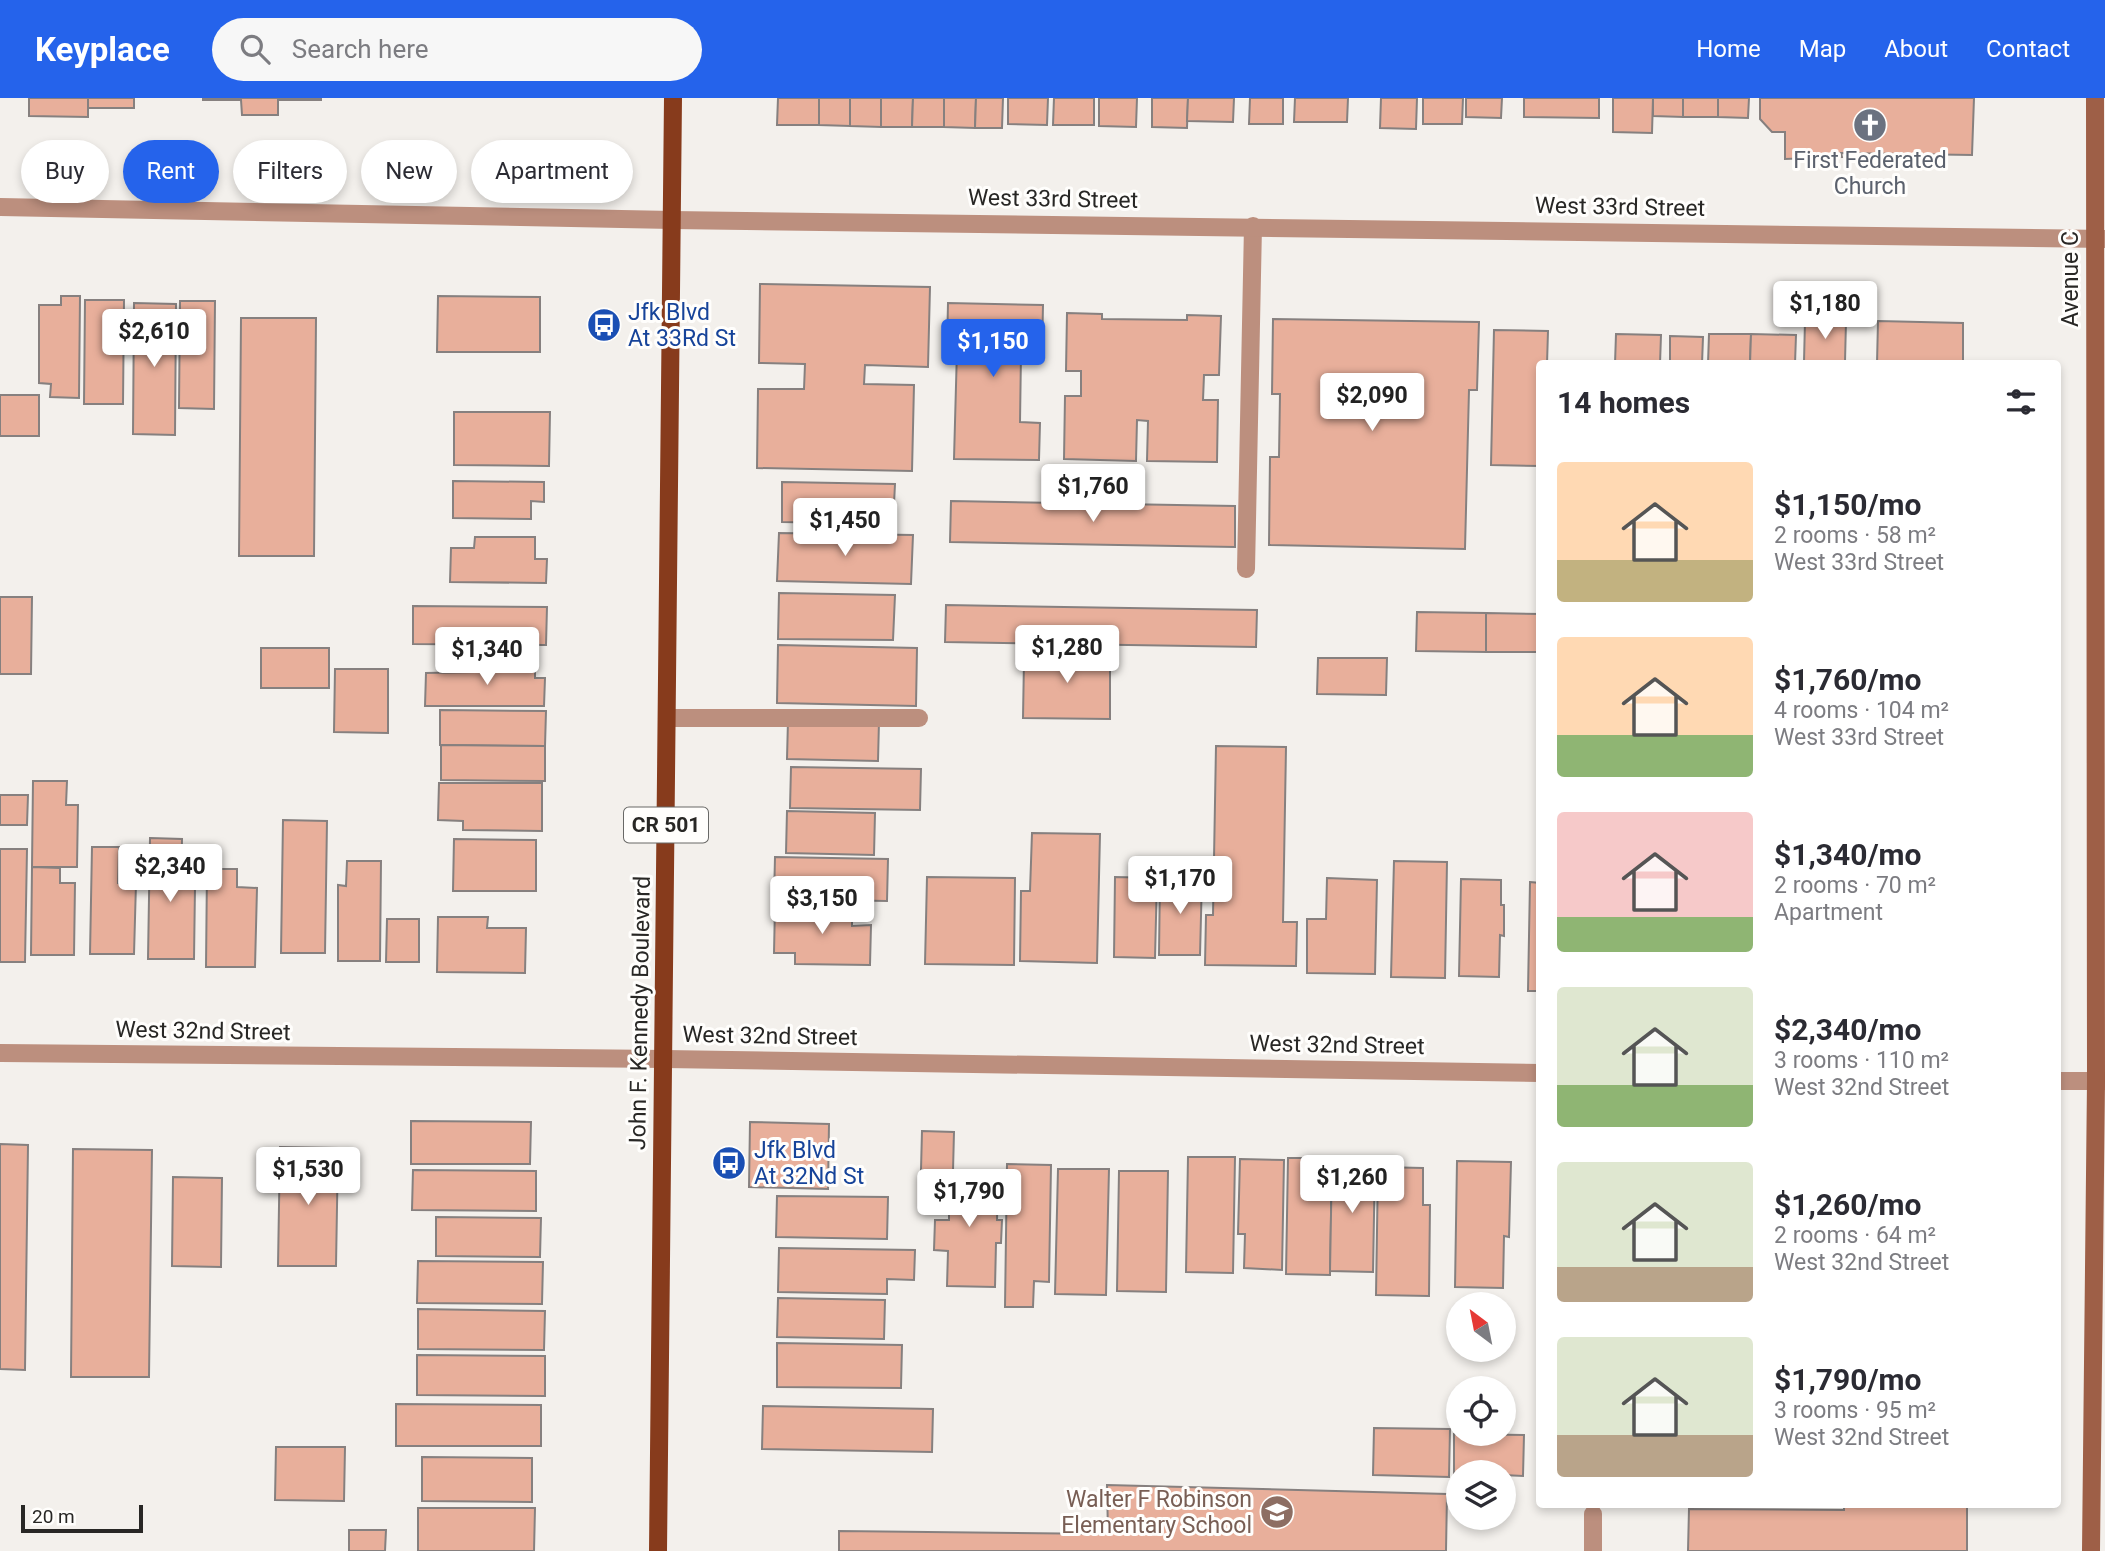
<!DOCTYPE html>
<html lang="en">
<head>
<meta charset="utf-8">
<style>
	:root { --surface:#fff; --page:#f7f7f7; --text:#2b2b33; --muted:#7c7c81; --accent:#2563eb }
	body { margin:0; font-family:Roboto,sans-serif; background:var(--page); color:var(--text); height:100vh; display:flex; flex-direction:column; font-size:26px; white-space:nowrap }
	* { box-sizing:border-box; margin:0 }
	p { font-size:23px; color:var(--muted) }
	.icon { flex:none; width:38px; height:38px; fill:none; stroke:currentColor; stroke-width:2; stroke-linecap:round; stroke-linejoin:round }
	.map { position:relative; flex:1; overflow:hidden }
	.details { position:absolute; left:1536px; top:262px; width:525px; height:1148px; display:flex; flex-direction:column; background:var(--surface); border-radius:7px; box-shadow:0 4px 10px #0003 }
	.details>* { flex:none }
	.hud { position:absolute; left:21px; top:42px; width:665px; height:63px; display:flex; gap:14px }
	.needle { width:46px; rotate:328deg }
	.fabs { position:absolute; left:1446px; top:1194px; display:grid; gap:14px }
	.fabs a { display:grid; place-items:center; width:70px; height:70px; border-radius:50%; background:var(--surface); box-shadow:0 4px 10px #0003; font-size:35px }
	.scale { position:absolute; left:21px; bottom:18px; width:122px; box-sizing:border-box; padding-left:7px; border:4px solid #282725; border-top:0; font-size:19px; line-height:24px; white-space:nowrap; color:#282725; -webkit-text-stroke:5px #fffefc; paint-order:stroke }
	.price { position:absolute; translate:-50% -60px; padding:0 16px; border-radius:7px; background:#fff; color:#222; font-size:23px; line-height:46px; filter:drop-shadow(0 2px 4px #0008) }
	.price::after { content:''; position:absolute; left:50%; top:42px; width:21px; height:16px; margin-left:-10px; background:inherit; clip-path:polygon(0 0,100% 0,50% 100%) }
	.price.current { background:var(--accent); color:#fff }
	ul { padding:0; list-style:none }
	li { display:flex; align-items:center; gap:21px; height:175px; padding:0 21px }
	li span { display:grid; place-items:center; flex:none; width:196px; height:140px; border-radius:7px; color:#555 }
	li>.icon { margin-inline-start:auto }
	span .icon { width:84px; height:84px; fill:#fffc; stroke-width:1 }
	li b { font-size:30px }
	h2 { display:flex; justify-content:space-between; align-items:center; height:84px; padding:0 21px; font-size:30px }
	.tag { padding:0 24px; border-radius:32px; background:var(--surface); box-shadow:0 4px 10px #0003; font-size:24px; line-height:63px }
	.tag.current { background:var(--accent); color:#fff }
	header { display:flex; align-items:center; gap:42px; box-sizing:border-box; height:98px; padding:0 35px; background:var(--accent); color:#fff }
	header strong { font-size:33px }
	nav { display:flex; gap:38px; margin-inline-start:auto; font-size:24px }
	.search { width:490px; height:63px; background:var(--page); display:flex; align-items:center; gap:18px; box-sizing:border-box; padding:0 24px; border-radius:38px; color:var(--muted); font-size:26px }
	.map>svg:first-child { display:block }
	.building { fill:#e8af9b; stroke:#86807f; stroke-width:2 }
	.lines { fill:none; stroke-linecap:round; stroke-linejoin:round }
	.service { stroke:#bc8f7e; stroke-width:18 }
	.minor { stroke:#bc8f7e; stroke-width:18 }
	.secondary { stroke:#9e5f47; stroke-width:18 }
	.primary { stroke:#873b1c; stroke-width:18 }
	.labels { text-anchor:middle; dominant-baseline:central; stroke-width:6; stroke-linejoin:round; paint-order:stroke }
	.shield { fill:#fffefc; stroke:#686866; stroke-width:2 }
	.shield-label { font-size:21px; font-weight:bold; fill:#282725 }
	.worship-label { font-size:23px; fill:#5b616d; stroke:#fffefc }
	.street-label { font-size:23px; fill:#282725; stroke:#fffefc }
	.transit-label { font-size:23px; fill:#164399; stroke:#fffefc; text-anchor:start }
	.education-label { font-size:23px; fill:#785e54; stroke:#fffefc; text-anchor:end }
</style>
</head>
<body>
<header>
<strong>Keyplace</strong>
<div class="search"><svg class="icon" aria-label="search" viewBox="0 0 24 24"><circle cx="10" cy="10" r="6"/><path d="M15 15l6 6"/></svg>Search here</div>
<nav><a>Home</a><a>Map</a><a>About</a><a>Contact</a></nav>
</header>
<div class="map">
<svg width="2105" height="1453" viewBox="0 0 2105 1453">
	<rect width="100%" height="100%" fill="#f3f0ec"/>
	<g class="building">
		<polygon points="29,0 88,0 88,19 29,18"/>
		<rect x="88" y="0" width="46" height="10"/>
		<polygon points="203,0 321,0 321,2 278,2 278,17 242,17 241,2 203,2"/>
		<polygon points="778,0 819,0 819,27 777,27"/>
		<polygon points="819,0 850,0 850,28 819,27"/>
		<polygon points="850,0 881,0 881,29 850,28"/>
		<polygon points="881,0 913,0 912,29 881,29"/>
		<polygon points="913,0 944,0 944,29 912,29"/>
		<polygon points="944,0 976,0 975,30 944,29"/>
		<polygon points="976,0 1003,0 1002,30 975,30"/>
		<polygon points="1008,0 1048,0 1047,27 1008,26"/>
		<polygon points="1054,0 1094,0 1094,27 1053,27"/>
		<polygon points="1099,0 1137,0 1136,29 1099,28"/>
		<polygon points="1152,0 1188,0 1187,30 1152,29"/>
		<polygon points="1188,0 1234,0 1233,24 1187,23"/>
		<polygon points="1250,0 1283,0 1283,26 1249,26"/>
		<polygon points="1295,0 1348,0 1347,24 1294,24"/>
		<polygon points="1381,0 1417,0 1416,31 1380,30"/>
		<polygon points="1423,0 1463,0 1462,26 1423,26"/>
		<polygon points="1466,0 1502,0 1501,20 1466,19"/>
		<polygon points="1524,0 1599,0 1599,20 1524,19"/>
		<polygon points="1613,0 1653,0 1652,35 1613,34"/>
		<polygon points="1653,0 1683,0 1683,19 1653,18"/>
		<rect x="1683" y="0" width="35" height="19"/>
		<polygon points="1718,0 1749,0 1748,20 1718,19"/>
		<polygon points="1760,0 1974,0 1972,57 1841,55 1842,59 1785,61 1785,34 1772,34 1760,21"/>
		<polygon points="760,186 930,189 928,269 865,267 864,286 914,287 912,373 757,370 758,291 804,291 805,266 759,265"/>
		<polygon points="61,198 80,198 79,300 50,299 51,286 39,285 39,207 61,207"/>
		<polygon points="438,198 540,199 540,254 437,254"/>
		<polygon points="85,202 124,202 123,306 84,306"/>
		<polygon points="180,203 215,203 214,311 179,310"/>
		<polygon points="134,205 176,206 175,337 133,336"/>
		<polygon points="948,205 1043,207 1042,255 1021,255 1020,324 1040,325 1039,362 954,361 957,251 947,251"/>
		<polygon points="1067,215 1102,216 1102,221 1187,222 1187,217 1221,218 1219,277 1204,277 1203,302 1218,302 1217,364 1147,363 1148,323 1137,322 1136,363 1064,361 1065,298 1081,298 1081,273 1066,273"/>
		<polygon points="241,220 316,220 314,458 239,458"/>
		<polygon points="1273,221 1479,224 1477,292 1469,292 1465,451 1269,447 1270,359 1279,359 1280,296 1272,296"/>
		<polygon points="1805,223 1846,223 1845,264 1804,264"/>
		<polygon points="1878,223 1963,225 1963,266 1877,266"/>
		<polygon points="1494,232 1548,233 1547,266 1540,266 1540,368 1491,367"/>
		<polygon points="1616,236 1661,237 1660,266 1615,266"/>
		<polygon points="1709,236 1751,236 1750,266 1708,266"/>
		<polygon points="1751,236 1796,237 1795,266 1750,266"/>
		<polygon points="1670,238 1703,239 1702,266 1670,266"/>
		<rect x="0" y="297" width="39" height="41"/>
		<polygon points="454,314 550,314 549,368 454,367"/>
		<polygon points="453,383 544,384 544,404 531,403 531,421 453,420"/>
		<polygon points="782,384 895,386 893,426 782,424"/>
		<polygon points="951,403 1235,408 1235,449 950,444"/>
		<polygon points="779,435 913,437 911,486 777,483"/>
		<polygon points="475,439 535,439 535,461 547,461 546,485 450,484 451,450 474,450"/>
		<polygon points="779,495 895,497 893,542 778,541"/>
		<polygon points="0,499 32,499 31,576 0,576"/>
		<polygon points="946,507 1257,512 1256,549 945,544"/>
		<polygon points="413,508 547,509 546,547 413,546"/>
		<polygon points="1417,514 1486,515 1486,554 1416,553"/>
		<polygon points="1486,515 1540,516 1540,554 1486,554"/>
		<polygon points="778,547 917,550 916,608 777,605"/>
		<rect x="261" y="550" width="68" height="40"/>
		<polygon points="1037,550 1094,551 1094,562 1110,562 1110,621 1023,620 1024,562 1037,562"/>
		<polygon points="1318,560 1387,560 1386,597 1317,596"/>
		<polygon points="474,565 535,565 535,580 545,580 544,608 425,608 426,575 474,574"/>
		<polygon points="335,571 388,571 388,635 334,634"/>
		<polygon points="440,612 546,613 545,648 440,647"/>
		<polygon points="788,622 879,623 878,663 787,661"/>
		<polygon points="441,647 545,648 545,683 441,682"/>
		<polygon points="1216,648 1286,649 1283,824 1297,824 1296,868 1205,867 1206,817 1213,817"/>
		<polygon points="791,669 921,671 920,712 790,710"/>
		<polygon points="33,683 67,683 66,707 78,707 77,769 32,769"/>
		<polygon points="439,685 542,685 542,733 463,732 463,723 438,722"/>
		<polygon points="0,697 28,697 27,727 0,727"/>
		<polygon points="787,713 875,715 874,757 786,755"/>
		<polygon points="283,722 327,723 325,855 281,855"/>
		<polygon points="1032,735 1100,736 1097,865 1020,863 1021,793 1030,793"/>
		<polygon points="150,740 182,741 181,787 195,788 194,861 148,861"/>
		<polygon points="454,741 536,742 536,793 453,793"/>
		<polygon points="92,749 119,749 118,785 136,785 134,856 90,856"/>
		<polygon points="0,751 27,751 25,864 0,864"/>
		<polygon points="775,759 888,761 887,803 774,801"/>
		<polygon points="347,763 381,763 380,863 338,863 338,787 346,788"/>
		<polygon points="1394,763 1447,764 1445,880 1391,879"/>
		<polygon points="32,769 60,770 60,785 75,785 74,857 31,857"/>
		<polygon points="207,771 237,771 237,789 257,790 255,869 206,869"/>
		<polygon points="927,779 1015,780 1014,867 925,866"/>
		<polygon points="1115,779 1157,780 1155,860 1114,859"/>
		<polygon points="1160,779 1202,779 1200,857 1159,857"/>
		<polygon points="1327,780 1377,782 1375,876 1307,875 1307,821 1326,821"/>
		<polygon points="1461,781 1501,782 1501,807 1504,807 1504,838 1500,837 1499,879 1459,878"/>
		<polygon points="1530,784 1540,785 1540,893 1528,893"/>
		<polygon points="775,808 852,810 852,828 871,827 870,867 795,866 795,855 774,855"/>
		<polygon points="438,819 488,819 487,830 526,830 525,875 437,874"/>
		<polygon points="387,821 419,821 419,864 386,864"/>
		<polygon points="411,1023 531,1024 530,1066 411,1066"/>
		<polygon points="750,1024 829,1026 828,1091 749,1089"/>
		<polygon points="922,1033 954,1034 953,1073 921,1072"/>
		<polygon points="0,1046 28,1047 25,1272 0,1271"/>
		<polygon points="280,1049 338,1050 336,1168 278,1168"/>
		<polygon points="73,1051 152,1052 149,1279 71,1279"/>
		<polygon points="724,1052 732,1053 732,1075 724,1074"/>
		<polygon points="1188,1059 1235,1059 1233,1175 1186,1174"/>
		<polygon points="1288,1060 1332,1060 1330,1177 1286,1176"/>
		<polygon points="1332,1060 1375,1061 1373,1174 1330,1173"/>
		<polygon points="1240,1061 1284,1062 1282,1172 1244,1170 1245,1136 1238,1136"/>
		<polygon points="1457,1063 1511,1064 1509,1139 1504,1138 1503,1190 1455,1189"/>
		<polygon points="1007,1066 1051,1067 1049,1184 1034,1183 1033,1209 1005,1209"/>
		<polygon points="1378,1069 1423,1070 1423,1107 1430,1107 1429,1198 1376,1197"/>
		<polygon points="1058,1071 1109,1071 1106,1197 1055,1196"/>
		<polygon points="413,1072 536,1073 536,1113 412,1112"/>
		<polygon points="1119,1073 1168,1073 1166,1194 1117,1193"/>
		<polygon points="936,1077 998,1079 997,1122 1002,1122 1001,1145 996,1145 995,1189 947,1188 948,1153 934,1152 935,1122 949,1122 949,1104 936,1104"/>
		<polygon points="173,1079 222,1080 221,1169 172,1168"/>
		<polygon points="777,1098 888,1099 887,1141 776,1139"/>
		<polygon points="436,1119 541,1120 540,1159 436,1158"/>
		<polygon points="779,1150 915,1152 914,1182 887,1181 887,1196 778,1194"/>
		<polygon points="418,1163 543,1164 542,1206 417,1205"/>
		<polygon points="778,1200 885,1202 884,1241 777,1239"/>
		<polygon points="418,1211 545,1213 544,1252 418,1251"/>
		<polygon points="777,1245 902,1247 901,1290 777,1289"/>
		<polygon points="417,1257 545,1258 545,1298 417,1297"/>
		<polygon points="396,1306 541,1307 541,1348 396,1348"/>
		<polygon points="763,1308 933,1311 932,1354 762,1351"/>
		<polygon points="1374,1330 1450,1331 1449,1379 1373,1377"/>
		<polygon points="1454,1336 1524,1337 1523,1378 1503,1377 1503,1374 1458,1374 1458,1377 1454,1377"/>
		<polygon points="276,1349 345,1349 344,1403 275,1402"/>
		<polygon points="422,1359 532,1360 532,1404 422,1403"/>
		<polygon points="1107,1387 1447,1396 1446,1453 839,1453 839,1433 1108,1436"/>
		<polygon points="1844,1407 1967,1407 1967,1453 1688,1453 1689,1411 1844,1412"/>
		<polygon points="418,1410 535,1410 534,1453 418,1453"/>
		<polygon points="349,1432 386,1432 385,1453 349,1453"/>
	</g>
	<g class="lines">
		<g class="service">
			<polyline points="1246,471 1253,128"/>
			<polyline points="667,620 919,620"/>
			<polyline points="1593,1453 1593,1416"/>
		</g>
		<g class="minor">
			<polyline points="0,109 672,122 2105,141"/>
			<polyline points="0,955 665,961 1540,975"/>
			<polyline points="2058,983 2105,983"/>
		</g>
		<polyline class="secondary" points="2091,1453 2096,983 2095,0"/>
		<polyline class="primary" points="658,1453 673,0"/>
	</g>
	<defs>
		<g id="church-disc" transform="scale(1.75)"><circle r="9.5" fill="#6b7280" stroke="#fffefc"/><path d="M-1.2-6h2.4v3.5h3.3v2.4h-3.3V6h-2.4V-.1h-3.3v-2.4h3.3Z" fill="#fff"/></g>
		<g id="bus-disc" transform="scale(1.75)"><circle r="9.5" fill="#1a4fb4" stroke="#fffefc"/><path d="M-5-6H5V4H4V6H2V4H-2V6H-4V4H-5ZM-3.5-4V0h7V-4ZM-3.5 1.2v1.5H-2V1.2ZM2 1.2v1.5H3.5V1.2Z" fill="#fff"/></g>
		<g id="school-disc" transform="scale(1.75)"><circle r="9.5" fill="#8d6e63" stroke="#fffefc"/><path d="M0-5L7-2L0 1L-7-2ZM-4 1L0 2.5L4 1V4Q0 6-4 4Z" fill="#fff"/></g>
	</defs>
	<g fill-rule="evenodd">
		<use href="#church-disc" x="1870" y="27"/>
		<use href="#bus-disc" x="604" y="227"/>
		<use href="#bus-disc" x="729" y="1065"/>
		<use href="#school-disc" x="1277" y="1414"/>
	</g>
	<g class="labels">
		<rect class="shield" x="624" y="709.5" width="84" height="35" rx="5"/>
		<g class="shield-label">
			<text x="666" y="727">CR 501</text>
		</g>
		<g class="worship-label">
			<text x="1870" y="62">First Federated<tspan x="1870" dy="26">Church</tspan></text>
		</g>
		<g class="street-label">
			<text transform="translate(1053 101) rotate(1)">West 33rd Street</text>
			<text transform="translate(1620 109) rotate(1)">West 33rd Street</text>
			<text transform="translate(2070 181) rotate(-90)">Avenue C</text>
			<text transform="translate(640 915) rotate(-89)">John F. Kennedy Boulevard</text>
			<text transform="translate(203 933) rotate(1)">West 32nd Street</text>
			<text transform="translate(770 938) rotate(1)">West 32nd Street</text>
			<text transform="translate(1337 947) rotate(1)">West 32nd Street</text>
		</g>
		<g class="transit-label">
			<text x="628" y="214">Jfk Blvd<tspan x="628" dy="26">At 33Rd St</tspan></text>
			<text x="754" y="1052">Jfk Blvd<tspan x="754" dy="26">At 32Nd St</tspan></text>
		</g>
		<g class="education-label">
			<text x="1252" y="1401">Walter F Robinson<tspan x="1252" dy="26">Elementary School</tspan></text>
		</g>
	</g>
</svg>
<div class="fabs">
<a><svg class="needle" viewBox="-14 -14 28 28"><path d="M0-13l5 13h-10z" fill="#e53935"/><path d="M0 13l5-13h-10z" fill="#7c7c81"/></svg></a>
<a><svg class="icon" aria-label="locate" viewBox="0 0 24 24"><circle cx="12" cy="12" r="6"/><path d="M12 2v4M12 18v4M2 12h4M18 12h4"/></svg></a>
<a><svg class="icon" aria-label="layers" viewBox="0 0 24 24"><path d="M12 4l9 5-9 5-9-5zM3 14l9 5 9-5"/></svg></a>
</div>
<div class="scale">20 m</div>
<b class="price" style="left:1825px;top:243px">$1,180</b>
<b class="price" style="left:154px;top:271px">$2,610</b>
<b class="price current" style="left:993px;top:281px">$1,150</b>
<b class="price" style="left:1372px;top:335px">$2,090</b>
<b class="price" style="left:1093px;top:426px">$1,760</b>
<b class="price" style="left:845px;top:460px">$1,450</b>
<b class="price" style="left:1067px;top:587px">$1,280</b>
<b class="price" style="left:487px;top:589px">$1,340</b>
<b class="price" style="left:170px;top:806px">$2,340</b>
<b class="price" style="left:1180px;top:818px">$1,170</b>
<b class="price" style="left:822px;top:838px">$3,150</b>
<b class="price" style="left:308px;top:1109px">$1,530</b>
<b class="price" style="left:1352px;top:1117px">$1,260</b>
<b class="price" style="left:969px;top:1131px">$1,790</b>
<div class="hud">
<a class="tag">Buy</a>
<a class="tag current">Rent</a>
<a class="tag">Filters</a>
<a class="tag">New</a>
<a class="tag">Apartment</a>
</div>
<section class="details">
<h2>14 homes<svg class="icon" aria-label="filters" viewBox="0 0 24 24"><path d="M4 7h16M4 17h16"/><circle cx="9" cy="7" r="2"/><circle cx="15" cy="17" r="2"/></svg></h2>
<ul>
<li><span style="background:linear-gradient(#ffd9b3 70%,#c2b280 0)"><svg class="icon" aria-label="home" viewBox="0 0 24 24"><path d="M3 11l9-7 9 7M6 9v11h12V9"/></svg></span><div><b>$1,150/mo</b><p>2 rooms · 58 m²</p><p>West 33rd Street</p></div></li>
<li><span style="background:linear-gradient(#ffd9b3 70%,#8fb573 0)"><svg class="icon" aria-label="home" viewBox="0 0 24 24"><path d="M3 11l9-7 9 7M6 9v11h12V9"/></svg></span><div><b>$1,760/mo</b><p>4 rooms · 104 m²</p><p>West 33rd Street</p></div></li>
<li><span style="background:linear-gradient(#f6c9c9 75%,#8fb573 0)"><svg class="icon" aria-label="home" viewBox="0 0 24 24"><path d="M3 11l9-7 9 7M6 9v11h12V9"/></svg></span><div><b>$1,340/mo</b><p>2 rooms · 70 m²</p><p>Apartment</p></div></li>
<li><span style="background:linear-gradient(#dfe7d0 70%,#8fb573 0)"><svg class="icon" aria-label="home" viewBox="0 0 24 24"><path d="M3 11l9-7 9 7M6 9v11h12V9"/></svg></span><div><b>$2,340/mo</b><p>3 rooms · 110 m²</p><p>West 32nd Street</p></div></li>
<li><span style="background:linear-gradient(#dfe7d0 75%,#b9a48a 0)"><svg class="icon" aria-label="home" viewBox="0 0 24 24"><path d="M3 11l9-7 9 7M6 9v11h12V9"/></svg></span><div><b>$1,260/mo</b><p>2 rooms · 64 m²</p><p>West 32nd Street</p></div></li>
<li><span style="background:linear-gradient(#dfe7d0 70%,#b9a48a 0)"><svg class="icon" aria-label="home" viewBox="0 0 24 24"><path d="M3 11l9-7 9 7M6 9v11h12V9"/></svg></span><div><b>$1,790/mo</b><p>3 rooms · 95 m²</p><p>West 32nd Street</p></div></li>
</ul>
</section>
</div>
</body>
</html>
